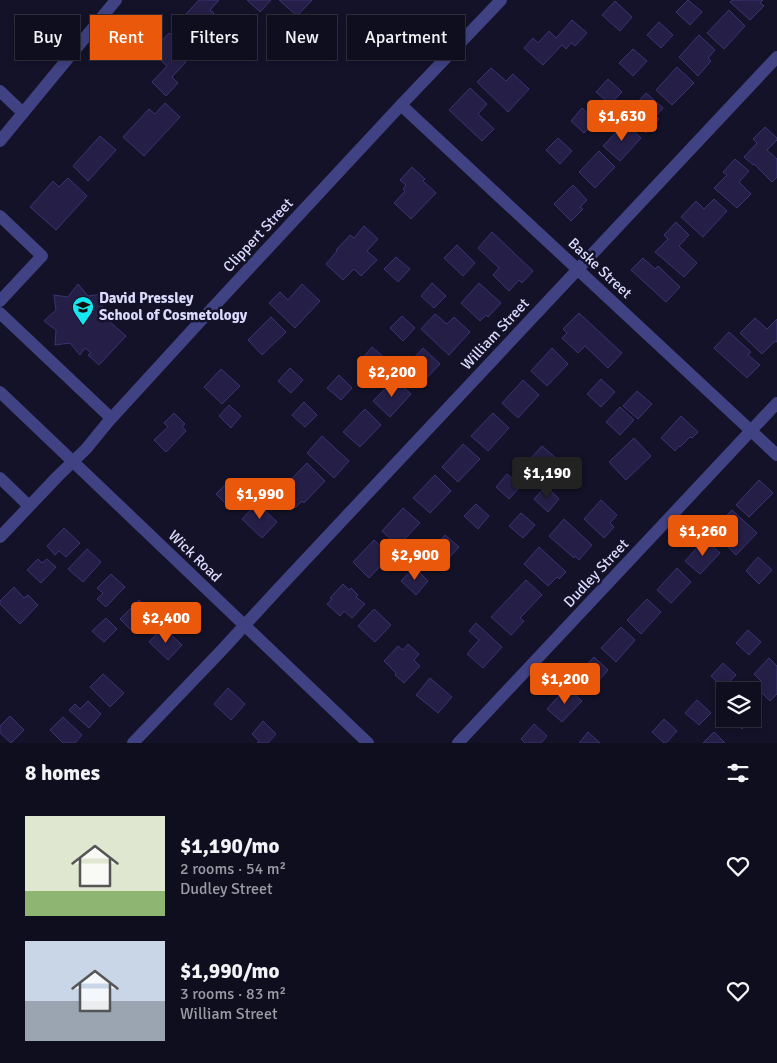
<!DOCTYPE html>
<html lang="en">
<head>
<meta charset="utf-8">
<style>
	:root { --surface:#0f0e1e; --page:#181727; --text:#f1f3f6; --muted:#9b9ca4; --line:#2f2e3c; --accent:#ea580c }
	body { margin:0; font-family:Signika,sans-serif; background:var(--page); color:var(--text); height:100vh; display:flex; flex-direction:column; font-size:19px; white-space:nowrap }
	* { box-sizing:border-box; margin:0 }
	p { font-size:16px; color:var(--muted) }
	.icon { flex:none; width:28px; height:28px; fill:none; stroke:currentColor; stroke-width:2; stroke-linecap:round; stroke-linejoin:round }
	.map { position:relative; height:743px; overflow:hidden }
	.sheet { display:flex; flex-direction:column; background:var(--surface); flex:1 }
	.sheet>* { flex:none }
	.top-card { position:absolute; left:15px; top:15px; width:500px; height:45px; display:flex; gap:10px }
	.tools { position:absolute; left:716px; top:682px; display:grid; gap:10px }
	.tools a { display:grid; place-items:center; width:45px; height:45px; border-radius:0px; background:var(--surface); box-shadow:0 2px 8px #0003,0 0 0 1px var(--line); font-size:25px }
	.price { position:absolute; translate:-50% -42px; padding:0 11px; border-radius:5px; background:var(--accent); color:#fff; font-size:16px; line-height:32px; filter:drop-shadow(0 1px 2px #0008) }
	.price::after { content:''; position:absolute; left:50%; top:30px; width:15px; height:11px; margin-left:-8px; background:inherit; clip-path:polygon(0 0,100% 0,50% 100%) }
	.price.active { background:#222; color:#fff }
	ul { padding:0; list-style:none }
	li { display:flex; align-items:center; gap:15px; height:125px; padding:0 25px }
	li span { display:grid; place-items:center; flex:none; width:140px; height:100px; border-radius:0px; color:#555 }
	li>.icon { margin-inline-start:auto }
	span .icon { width:60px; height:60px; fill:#fffc; stroke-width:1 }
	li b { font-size:21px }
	h2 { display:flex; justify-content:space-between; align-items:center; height:60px; padding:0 25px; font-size:21px }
	.chip { padding:0 18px; border-radius:0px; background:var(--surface); box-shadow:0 2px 8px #0003,0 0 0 1px var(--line); font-size:18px; line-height:45px }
	.chip.active { background:var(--accent); color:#fff }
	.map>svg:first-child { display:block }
	.building { fill:#251f47; stroke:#3b3372 }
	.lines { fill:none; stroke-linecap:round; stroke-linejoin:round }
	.minor { stroke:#404283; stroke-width:12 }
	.labels { text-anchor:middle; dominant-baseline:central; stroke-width:5; stroke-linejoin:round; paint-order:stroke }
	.street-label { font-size:15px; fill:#dcdbfd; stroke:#141228 }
	.poi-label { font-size:15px; font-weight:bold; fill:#dcdbfd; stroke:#141228; text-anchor:start }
</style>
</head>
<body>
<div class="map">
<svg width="777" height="743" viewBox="0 0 777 743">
	<rect width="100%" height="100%" fill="#141228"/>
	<g class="building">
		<polygon points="199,0 219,0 210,10 214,13 199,28 185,15"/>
		<polygon points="247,0 271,0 260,12"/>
		<polygon points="279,0 312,0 297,16"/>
		<polygon points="688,0 702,12 690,25 676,12"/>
		<polygon points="732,0 763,0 760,3 764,6 750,20 730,2"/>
		<polygon points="615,1 632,17 620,31 602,15"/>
		<polygon points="729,10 745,26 724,49 707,33"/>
		<polygon points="572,20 587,33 575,46 571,43 566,49 562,45 543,65 524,48 533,38 538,43 549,31 556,38"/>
		<polygon points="659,22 673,35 661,48 647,35"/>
		<polygon points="169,33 187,50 181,57 186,62 172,77 178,83 166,96 152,82 167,66 151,52"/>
		<polygon points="699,35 715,50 708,58 711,61 698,76 679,57"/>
		<polygon points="633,49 647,61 633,76 619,63"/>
		<polygon points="677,67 694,83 672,105 656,90"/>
		<polygon points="491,68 506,81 513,74 529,89 508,112 477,82"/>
		<polygon points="608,79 622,92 610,104 596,92"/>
		<polygon points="470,88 487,104 478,114 494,129 482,141 449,110"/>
		<polygon points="646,93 663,108 656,116 659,119 646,133 626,115"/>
		<polygon points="165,103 180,117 144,156 123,137 149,109 155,114"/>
		<polygon points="582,108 596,121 584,133 571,121"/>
		<polygon points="625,123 641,138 620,161 603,146"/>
		<polygon points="765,127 777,138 777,140 767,150 777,159 777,177 772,182 754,164 753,165 744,157 757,143 753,139"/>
		<polygon points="100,136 116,150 88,181 73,166"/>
		<polygon points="558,138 572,151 560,164 546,150"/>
		<polygon points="599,151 615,167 595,188 579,172"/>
		<polygon points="735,159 749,171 739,182 751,194 737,208 714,188 727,175 723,172"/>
		<polygon points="412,167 425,179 423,181 436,193 411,219 394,203 405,191 403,189 406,185 400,180"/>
		<polygon points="68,178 87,196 56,230 30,207 53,181 59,187"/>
		<polygon points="573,185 587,200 580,207 583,209 571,221 554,204"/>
		<polygon points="714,199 727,211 703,237 681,217 696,201 704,209"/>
		<polygon points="676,222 689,235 679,246 697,263 684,277 655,252 668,239 664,235"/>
		<polygon points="364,226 378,239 367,251 377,260 361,276 354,269 343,280 326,264 337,251 336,250 350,235 354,238"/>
		<polygon points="492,232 533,271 522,283 519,280 509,291 493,275 499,268 478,248"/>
		<polygon points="457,245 475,263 463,276 444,258"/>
		<polygon points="396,257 410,269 398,282 384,269"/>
		<polygon points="643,258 655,269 658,266 680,287 666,302 631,270"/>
		<polygon points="432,283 446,296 434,308 421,296"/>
		<polygon points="479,283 501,303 488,317 486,315 480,321 461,303"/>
		<polygon points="78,284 88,296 103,294 102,309 114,318 110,322 126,336 99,365 88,355 91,353 85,348 80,355 70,343 55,345 56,330 44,321 56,310 54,295 68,297"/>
		<polygon points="302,284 320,301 295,328 269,303 280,292 288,300"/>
		<polygon points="579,313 622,353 608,368 585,346 578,353 562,338 567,333 563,329"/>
		<polygon points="435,314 447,324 454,317 470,332 449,355 421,329"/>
		<polygon points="402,316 415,328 403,341 390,328"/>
		<polygon points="271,317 286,332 262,355 248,340"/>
		<polygon points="755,318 767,329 777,319 777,342 775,341 762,354 740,333"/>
		<polygon points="729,332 751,352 748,355 760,365 747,378 714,348"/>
		<polygon points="372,347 386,359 374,372 361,360"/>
		<polygon points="423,348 440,364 418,387 402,371"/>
		<polygon points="552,348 568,364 547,386 531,371"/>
		<polygon points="290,368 303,380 291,393 278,381"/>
		<polygon points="221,369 240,386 222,404 204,387"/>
		<polygon points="339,375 352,388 341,400 327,388"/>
		<polygon points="395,379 411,394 390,417 373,401"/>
		<polygon points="601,379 615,392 601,407 587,394"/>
		<polygon points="523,380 539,395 518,418 502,403"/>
		<polygon points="637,391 652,404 638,419 623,406"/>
		<polygon points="304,402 317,415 305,427 292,415"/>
		<polygon points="229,405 241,416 231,428 219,416"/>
		<polygon points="620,407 634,420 620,435 606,422"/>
		<polygon points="365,409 381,425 360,447 343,432"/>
		<polygon points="174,413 185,424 182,426 186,431 166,452 154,440 168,427 164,423"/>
		<polygon points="493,413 509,428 488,451 471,436"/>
		<polygon points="681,416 698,432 692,438 690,437 680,447 679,446 675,451 661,438"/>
		<polygon points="322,436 349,461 334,478 307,453"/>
		<polygon points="634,438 651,456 626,480 609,462"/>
		<polygon points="463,444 480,459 458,482 442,467"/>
		<polygon points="542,446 556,458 544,471 530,459"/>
		<polygon points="307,463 325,481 304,503 302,501 295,508 279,492"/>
		<polygon points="507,474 521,486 509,499 496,487"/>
		<polygon points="435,475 451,491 430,513 413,498"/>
		<polygon points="759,480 773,493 749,517 736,505"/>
		<polygon points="228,482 241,494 229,507 216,494"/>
		<polygon points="546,486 559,499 548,512 534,499"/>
		<polygon points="601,500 617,515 610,523 614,527 604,538 584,519"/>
		<polygon points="257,503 277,522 262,538 242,519"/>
		<polygon points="476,504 489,516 478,529 464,516"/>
		<polygon points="403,508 420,523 398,546 382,531"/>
		<polygon points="732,510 757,533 736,555 711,531"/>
		<polygon points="521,513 535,525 523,538 509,526"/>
		<polygon points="564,519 592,545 579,560 575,556 574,558 549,536"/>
		<polygon points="64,528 80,543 66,557 59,551 55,555 47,546"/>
		<polygon points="445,535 459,547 447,560 434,548"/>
		<polygon points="705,539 720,553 700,574 685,561"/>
		<polygon points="374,540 391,555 369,578 353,562"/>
		<polygon points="539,547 566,572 559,579 557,577 548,586 524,564"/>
		<polygon points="87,549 101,562 83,582 68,569"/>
		<polygon points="758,557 772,570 759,584 746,571"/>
		<polygon points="38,559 42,563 47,559 56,567 41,583 27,570"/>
		<polygon points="414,567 428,581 416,595 401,581"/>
		<polygon points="677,568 691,582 671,603 657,590"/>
		<polygon points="111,574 125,587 106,607 97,599 103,593 97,588"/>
		<polygon points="526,580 542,595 520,618 524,621 511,635 491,617"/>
		<polygon points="343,584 349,590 351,588 358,595 356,597 365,604 352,618 344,611 340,616 327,604 332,599 330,598"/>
		<polygon points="14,587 24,598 28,595 38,605 20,624 0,604 0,601"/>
		<polygon points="647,599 661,612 641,634 627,620"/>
		<polygon points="139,600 153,613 134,633 120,619"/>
		<polygon points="374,609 391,625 375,642 358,626"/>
		<polygon points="106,618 117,629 104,642 92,631"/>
		<polygon points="476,623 502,647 483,668 467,654 479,640 469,631"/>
		<polygon points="163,627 182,645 168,660 149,642"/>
		<polygon points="621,627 635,640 616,662 601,648"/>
		<polygon points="748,630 761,642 749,655 736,643"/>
		<polygon points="408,644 419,654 414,660 420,666 404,683 395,675 396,673 384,661 398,646 403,650"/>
		<polygon points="594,657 608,670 589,692 574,678"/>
		<polygon points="769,658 777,666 777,694 770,701 756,687 762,682 754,674"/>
		<polygon points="723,663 736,675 724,688 711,676"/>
		<polygon points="103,674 124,693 110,707 90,687"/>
		<polygon points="430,678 452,697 438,713 416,695"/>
		<polygon points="567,687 582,701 562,722 547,709"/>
		<polygon points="228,688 245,704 231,720 214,704"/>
		<polygon points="752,699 762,708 752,718"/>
		<polygon points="697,700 711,713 699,725 685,713"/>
		<polygon points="88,701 101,714 89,728 69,710 75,704 80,709"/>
		<polygon points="10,716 24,730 11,743 0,733 0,726"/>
		<polygon points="63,717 82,735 75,743 63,743 50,730"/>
		<polygon points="664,719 677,731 666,743 664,743 652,732"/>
		<polygon points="731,719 752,719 742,729"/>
		<polygon points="263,721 276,734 268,743 257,743 259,741 252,734"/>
		<polygon points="534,724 547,736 541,743 525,743 521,739"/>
		<polygon points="588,732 600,743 579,743"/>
		<polygon points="714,732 725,743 703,743"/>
	</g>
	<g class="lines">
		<g class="minor">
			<polyline points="0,91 23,113"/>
			<polyline points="401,105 777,455"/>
			<polyline points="0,141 116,0"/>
			<polyline points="0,216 42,256 0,301"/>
			<polyline points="0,313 111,418"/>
			<polyline points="0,392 368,743"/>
			<polyline points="0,478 29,506"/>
			<polyline points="0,537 58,476 86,449 108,422 217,303 401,105 501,0"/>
			<polyline points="133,743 222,650 278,589 777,57"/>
			<polyline points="458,743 777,403"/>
		</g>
	</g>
	<defs>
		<g id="school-pin" transform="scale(1.125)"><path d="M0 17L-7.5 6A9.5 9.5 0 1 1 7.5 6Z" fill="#14e7f0" stroke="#141228"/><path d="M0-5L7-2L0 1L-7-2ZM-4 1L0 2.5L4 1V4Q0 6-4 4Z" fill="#111"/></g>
	</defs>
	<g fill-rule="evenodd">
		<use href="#school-pin" x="83" y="307"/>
	</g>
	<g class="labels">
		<g class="street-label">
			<text transform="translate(258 235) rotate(-47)">Clippert Street</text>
			<text transform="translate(600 268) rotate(43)">Baske Street</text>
			<text transform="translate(495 334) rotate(-47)">William Street</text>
			<text transform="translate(195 556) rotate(44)">Wick Road</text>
			<text transform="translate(596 573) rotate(-47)">Dudley Street</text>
		</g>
		<g class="poi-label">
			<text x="99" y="298">David Pressley<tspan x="99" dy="17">School of Cosmetology</tspan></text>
		</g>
	</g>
</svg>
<div class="tools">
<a><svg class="icon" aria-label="layers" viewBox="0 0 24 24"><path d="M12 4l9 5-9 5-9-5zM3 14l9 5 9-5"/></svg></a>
</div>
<b class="price" style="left:622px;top:142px">$1,630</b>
<b class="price" style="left:392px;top:398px">$2,200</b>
<b class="price active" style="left:547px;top:499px">$1,190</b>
<b class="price" style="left:260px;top:520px">$1,990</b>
<b class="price" style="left:703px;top:557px">$1,260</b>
<b class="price" style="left:415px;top:581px">$2,900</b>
<b class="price" style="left:166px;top:644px">$2,400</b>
<b class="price" style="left:565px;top:705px">$1,200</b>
<div class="top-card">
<a class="chip">Buy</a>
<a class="chip active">Rent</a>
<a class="chip">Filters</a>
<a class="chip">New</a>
<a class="chip">Apartment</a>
</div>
</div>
<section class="sheet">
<h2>8 homes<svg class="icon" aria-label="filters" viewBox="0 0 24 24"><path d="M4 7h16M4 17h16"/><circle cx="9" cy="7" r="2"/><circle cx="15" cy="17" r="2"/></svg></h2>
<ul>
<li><span style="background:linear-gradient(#dfe7d0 75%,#8fb573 0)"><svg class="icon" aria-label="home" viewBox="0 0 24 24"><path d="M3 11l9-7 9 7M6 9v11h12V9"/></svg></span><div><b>$1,190/mo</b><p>2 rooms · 54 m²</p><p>Dudley Street</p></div><svg class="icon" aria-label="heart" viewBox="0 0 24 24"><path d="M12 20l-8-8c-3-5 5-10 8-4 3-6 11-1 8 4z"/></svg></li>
<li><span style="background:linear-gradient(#c9d6e8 60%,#9aa5b1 0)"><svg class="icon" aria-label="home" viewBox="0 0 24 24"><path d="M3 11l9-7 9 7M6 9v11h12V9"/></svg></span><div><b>$1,990/mo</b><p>3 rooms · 83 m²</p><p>William Street</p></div><svg class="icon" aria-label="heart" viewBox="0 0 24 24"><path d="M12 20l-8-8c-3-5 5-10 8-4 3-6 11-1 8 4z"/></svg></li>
</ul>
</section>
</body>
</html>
